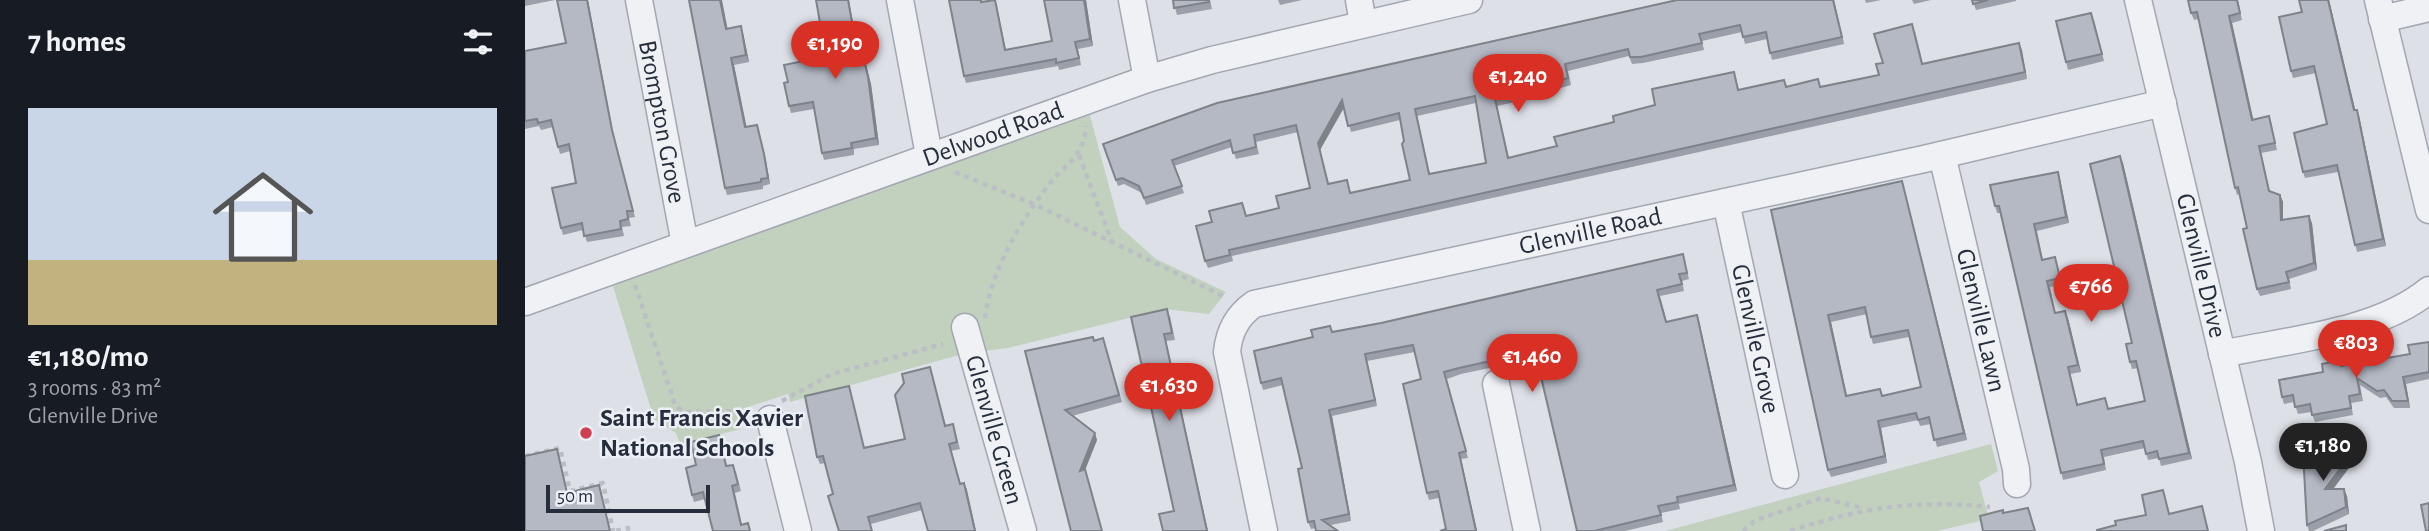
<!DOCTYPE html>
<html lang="en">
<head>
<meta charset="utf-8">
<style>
	:root { --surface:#171b24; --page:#20242c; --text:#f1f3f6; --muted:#9ea1a6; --line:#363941; --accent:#d93025 }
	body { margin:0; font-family:"Alegreya Sans",sans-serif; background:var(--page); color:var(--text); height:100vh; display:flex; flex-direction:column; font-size:26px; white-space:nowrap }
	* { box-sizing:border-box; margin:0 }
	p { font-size:23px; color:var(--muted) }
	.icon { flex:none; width:38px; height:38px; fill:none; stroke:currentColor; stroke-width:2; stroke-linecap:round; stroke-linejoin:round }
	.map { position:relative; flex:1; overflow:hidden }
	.sheet { display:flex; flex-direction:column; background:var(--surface); width:525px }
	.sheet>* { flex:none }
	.scale { position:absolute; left:21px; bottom:18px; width:164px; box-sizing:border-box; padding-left:7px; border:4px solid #262e3d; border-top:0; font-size:19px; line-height:24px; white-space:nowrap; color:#262e3d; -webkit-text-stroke:5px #eceff5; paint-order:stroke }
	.price { position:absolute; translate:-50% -60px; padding:0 16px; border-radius:24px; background:var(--accent); color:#fff; font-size:23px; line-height:46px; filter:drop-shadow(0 2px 4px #0008) }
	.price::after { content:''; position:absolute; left:50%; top:42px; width:21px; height:16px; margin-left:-10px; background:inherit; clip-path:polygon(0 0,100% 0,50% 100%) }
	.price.on { background:#222; color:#fff }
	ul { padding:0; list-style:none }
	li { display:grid; align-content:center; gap:14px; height:371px; padding:0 28px }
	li+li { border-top:2px solid var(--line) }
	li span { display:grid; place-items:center; height:217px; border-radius:0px; color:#555 }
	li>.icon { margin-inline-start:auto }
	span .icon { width:126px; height:126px; fill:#fffc; stroke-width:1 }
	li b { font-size:30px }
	h2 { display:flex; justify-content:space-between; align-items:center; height:84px; padding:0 28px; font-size:30px }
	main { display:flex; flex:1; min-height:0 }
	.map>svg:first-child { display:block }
	.green { fill:#c2d1be }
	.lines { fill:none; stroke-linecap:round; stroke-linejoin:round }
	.street-casing { stroke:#a2a7b1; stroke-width:29 }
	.path { stroke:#bbbec5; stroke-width:4.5; stroke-dasharray:5 5; stroke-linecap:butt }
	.street { stroke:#eff1f5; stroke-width:26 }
	.wall { fill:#9b9fa9; fill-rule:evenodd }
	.shaded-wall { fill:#7e8289 }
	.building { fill:#b4b9c4; stroke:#7e8289; stroke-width:2; fill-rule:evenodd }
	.poi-dot { fill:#cf3f50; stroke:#eceff5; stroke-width:2.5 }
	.labels { text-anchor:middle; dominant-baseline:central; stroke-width:5; stroke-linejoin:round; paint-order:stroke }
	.street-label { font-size:26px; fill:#262e3d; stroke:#eceff5 }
	.poi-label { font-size:26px; font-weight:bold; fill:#262e3d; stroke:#eceff5; text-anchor:start }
</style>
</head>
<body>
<main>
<section class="sheet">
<h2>7 homes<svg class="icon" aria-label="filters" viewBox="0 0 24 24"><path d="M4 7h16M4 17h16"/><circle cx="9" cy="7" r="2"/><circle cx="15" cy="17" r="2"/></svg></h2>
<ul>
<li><span style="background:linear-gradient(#c9d6e8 70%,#c2b280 0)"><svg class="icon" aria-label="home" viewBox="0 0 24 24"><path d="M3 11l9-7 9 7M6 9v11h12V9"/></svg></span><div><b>€1,180/mo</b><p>3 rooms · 83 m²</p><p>Glenville Drive</p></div></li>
</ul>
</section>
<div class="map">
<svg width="1904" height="531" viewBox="0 0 1904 531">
	<rect width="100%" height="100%" fill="#dde0e7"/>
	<g class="green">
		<polygon points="564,112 595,227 631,259 701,292 684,314 640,309 483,348 441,353 265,402 263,394 214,410 216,429 155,444 151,433 129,419 87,283"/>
		<polygon points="1466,444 1473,471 1454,482 1464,519 1412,531 1140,531"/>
	</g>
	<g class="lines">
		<g class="street-casing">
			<g id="street">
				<path id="s1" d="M114,0L160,244"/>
				<polyline points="375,0 404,155"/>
				<polyline points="607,0 622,79"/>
				<polyline points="834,0 838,24"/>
				<path id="s2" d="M1613,0L1723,462L1736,531"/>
				<polyline points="1853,0 1904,210"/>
				<polyline points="1857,19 1904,8"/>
				<path id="s3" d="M1417,155L1491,469L1492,484"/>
				<path id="s4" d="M1201,202L1260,475"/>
				<path id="s5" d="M0,302L622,79L687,60L944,0"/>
				<path id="s6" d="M440,327L498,531"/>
				<path d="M1697,354C1762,340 1852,333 1904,290"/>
				<polyline points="971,384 1002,531"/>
				<polyline points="245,419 273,531"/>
				<path id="s7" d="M739,531L702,352C704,331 712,316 729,304L1399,159L1638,103"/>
			</g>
		</g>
		<g class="path">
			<polyline points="554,155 588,245"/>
			<polyline points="430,172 511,205 702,298"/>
			<polyline points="110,285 151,407 161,412 225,411"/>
			<path d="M460,318C466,271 494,224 522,187C540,163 559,158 561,126"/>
			<polyline points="257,401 307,374 418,344"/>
			<polyline points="0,456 35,448 45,491 78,483 88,531"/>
			<polyline points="91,531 103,528 103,531"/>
			<polyline points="1218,531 1231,520 1296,498 1337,508"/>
			<path d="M1265,531C1336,508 1390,499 1465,507"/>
		</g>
		<use href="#street" class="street"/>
	</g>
	<g class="wall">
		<polygon points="0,0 30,0 0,6"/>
		<polygon points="457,0 457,2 470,0 481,50 527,41 561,0 568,46 553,49 556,65 534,70 533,66 441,83 439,76"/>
		<polygon points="648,0 685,0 687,9 652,15"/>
		<polygon points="753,0 777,0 755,5"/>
		<path d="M1152,0H1309L1319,44L1247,60L1242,39L1220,44L1217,32L1177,41L1179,50L1118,63L1107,64L1104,56L1043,71L1046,85L1018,93L986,82L990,102L972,106L984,158L1032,146L1209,72L1214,90L1259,80L1262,86H1296L1354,75L1358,63L1390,31L1398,64L1494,43L1502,79L707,256L708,261L683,268L680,261L721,216L754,208L785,188L773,132L731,142L734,154L711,159L707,147L649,166L659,193L621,205L617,193L599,184L593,186L578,144ZM951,103L961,163L905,174L892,116ZM819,108L826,132L875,120L885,180L826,193L822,180L804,184L795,150Z"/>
		<polygon points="1340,0 1356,0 1341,3"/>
		<polygon points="1387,0 1406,0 1389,4"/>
		<polygon points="1447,0 1491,0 1491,1 1451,10"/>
		<polygon points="1713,0 1717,20 1707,23 1728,120 1746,123 1752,150 1736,153 1745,192 1755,195 1758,202 1758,220 1787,223 1792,270 1764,279 1766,289 1735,296 1732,289 1722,228 1714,194 1712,195 1710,188 1674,19 1669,20 1666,13"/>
		<polygon points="1804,0 1830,110 1834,116 1861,246 1832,252 1813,172 1780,178 1778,172 1802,124 1791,73 1768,78 1766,71"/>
		<polygon points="1569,20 1579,61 1543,70 1541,62"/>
		<polygon points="216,26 218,33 224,62 209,65 221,127 232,125 241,161 245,184 238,186 238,189 202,195 200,188 202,29"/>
		<polygon points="334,38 346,84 354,145 329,149 329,155 299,160 297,153 289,109 266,113 264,106 263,82 284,60"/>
		<polygon points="0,51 89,137 110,217 104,218 106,226 97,227 99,236 62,242 58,230 38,235 36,228 51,183 45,151 35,154 28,127 16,130 14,126 0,129"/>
		<polygon points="1598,163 1667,459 1636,466 1634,458 1623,460 1620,448 1579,457 1581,470 1538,480 1475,213 1472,213 1470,206 1533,172 1535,179 1544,223 1512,231 1518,260 1530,257 1532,264 1537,285 1525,287 1530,313 1543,318 1556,372 1545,374 1553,405 1584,409 1620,401 1613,368 1607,369 1605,362 1607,343"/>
		<path d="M1379,188L1442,440L1412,447L1406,424L1395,426L1393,420L1356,428L1362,463L1306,477L1303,470L1246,210ZM1342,314L1346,337L1348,344L1384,337L1396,387L1358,396L1322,395L1306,322Z"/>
		<polygon points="1158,254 1164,279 1157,281 1159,291 1135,296 1142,322 1172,315 1174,321 1212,491 1154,504 1155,509 1136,513 1138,522 1100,531 1052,531 1011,358 936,374 922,379 943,458 936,459 952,531 915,531 921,529 914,498 904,500 902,493 896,379 890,352 842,361 852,406 807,416 826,521 786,529 783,522 777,468 758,385 738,390 736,383 807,332 856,323"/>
		<polygon points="645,316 650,340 641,341 649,511 606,317"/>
		<polygon points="578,338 597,402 547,416 572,440 560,470 577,531 546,531 500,351"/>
		<polygon points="1904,342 1904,379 1881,384 1885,408 1869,408 1861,397 1855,398 1835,385 1838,401 1826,403 1828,415 1790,422 1786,412 1773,414 1769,402 1759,404 1757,397 1798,372 1815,360 1817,366 1885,354"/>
		<polygon points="407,374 421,426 428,424 430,431 435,449 426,451 436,484 439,483 442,490 397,510 346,524 308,494 300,463 295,464 292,457 326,393 339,447 380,439"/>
		<polygon points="197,442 202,466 211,472 216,491 210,493 217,525 225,531 180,499 169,502 167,495 171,465"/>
		<polygon points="1829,450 1832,457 1808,489 1822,496 1824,514 1788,531 1784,531 1782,525"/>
	</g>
	<g class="shaded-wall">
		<polygon points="62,0 63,0 89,137 110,217 87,130"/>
		<polygon points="195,0 197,0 204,36 201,29"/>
		<polygon points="323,0 324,0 332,46 330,39"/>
		<polygon points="470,0 472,6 482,57 480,50"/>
		<polygon points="559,0 561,0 568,46 565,39"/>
		<polygon points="1308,0 1309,0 1319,44 1317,37"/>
		<polygon points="1803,0 1804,0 1832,117 1829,110"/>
		<polygon points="1704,16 1707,23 1730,127 1727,120"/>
		<polygon points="216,26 218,33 224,62 221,55"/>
		<polygon points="334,38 346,84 354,145 351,138"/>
		<polygon points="1494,43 1497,50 1502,79 1500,72"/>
		<polygon points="206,58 209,65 223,134 220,127"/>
		<polygon points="817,100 819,107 795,150 805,191 793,143"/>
		<polygon points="890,109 892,116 906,181 904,174"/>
		<polygon points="1832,110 1834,116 1861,246 1858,239"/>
		<polygon points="232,125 241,161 245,184 243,178"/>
		<polygon points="1595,156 1598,163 1667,459 1664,453"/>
		<polygon points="1533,172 1535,179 1544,223 1541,217"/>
		<polygon points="1377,181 1379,188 1442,440 1439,433"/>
		<polygon points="1755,195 1758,202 1758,227 1756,220"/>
		<polygon points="1784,216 1787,223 1792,270 1789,263"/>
		<polygon points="1540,311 1543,318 1556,372 1553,365"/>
		<polygon points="1172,315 1174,321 1212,491 1209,485"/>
		<polygon points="1303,315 1306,322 1323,402 1321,396"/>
		<polygon points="639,334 641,341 683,531 682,531"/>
		<polygon points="840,354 842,361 852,406 850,400"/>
		<polygon points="1878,377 1881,384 1885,408 1883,401"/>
		<polygon points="804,410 807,416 826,521 824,514"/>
		<polygon points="1353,421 1356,428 1362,463 1360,456"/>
		<polygon points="570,433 572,440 560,470 577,531 555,471"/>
		<polygon points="1829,450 1832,457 1803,496 1800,489"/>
		<polygon points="934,453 936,459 952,531 951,531"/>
		<polygon points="439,483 442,490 451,531 450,531"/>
		<polygon points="1819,489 1822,496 1824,514 1821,507"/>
	</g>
	<g class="building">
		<polygon points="32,0 62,0 87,130 108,211 102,211 103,219 95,221 96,229 59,236 57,223 36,228 27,188 51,183 44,144 33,147 26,120 13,123 12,119 0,121 0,51 41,43"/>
		<polygon points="164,0 195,0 201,29 216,26 221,55 206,58 220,127 232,125 239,154 243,178 236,179 236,182 200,188"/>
		<polygon points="291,0 323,0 330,39 334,38 343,77 351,138 326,143 327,148 297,153 288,102 264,106 259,83 263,82 259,65 284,60 282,48 299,45"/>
		<polygon points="424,0 456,0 456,2 470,0 480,50 527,41 519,0 559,0 565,39 550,42 554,58 531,63 531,59 439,76"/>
		<polygon points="648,0 684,0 684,2 649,8"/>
		<path d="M1152,0H1308L1317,37L1245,53L1241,32L1218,37L1215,25L1174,34L1177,43L1116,57H1105L1103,49L1040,64L1043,78L1016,86L983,75L987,95L970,99L983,158L1032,146L1029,137L1089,122L1088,116L1130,105L1127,89L1209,72L1213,90L1259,80L1261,87L1293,79L1295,87L1354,75L1351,64L1358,63L1349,34L1387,24L1397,64L1494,43L1500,72L704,250L705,255L680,261L671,226L687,222L684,211L717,203L721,216L754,208L751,196L785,188L771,125L729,135L731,147L708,153L705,140L647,160L657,186L619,198L614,186L597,178L591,180L578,144L692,103ZM950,96L961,163L904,174L890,109ZM817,100L823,126L874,113L879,141L877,144L885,180L825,193L822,180L803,184L793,143Z"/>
		<polygon points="1447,0 1463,0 1448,4"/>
		<polygon points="1663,0 1712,0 1715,13 1704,16 1727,120 1744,116 1750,143 1734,146 1744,191 1755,195 1756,220 1784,216 1789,263 1761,272 1764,282 1732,289 1718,229 1722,228 1713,187 1710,188 1672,12 1666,13"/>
		<polygon points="1774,0 1803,0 1829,110 1832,110 1858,239 1830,245 1812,165 1778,172 1769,133 1802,124 1789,66 1766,71 1754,17 1777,12"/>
		<polygon points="1566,13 1577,54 1541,62 1531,21"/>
		<polygon points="1595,156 1664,453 1634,459 1632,451 1621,454 1618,441 1576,450 1579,464 1536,473 1474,206 1470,206 1465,185 1533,172 1541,217 1509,224 1517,260 1530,257 1535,278 1522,281 1530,313 1540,311 1553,365 1543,367 1552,405 1580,398 1583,409 1620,401 1611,361 1605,362 1601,344 1607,343 1565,164"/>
		<path d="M1377,181L1439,433L1409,440L1404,417L1393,420L1391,413L1353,421L1360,456L1303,470L1246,210ZM1340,307L1346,337L1383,330L1396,387L1357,396L1355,389L1321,396L1303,315Z"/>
		<polygon points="1158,254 1162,273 1154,274 1157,284 1132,290 1141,322 1172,315 1209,485 1152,497 1153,502 1133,506 1136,515 1069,531 1052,531 1010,351 934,368 919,372 941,451 934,453 951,531 915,531 921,529 913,491 902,493 878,384 896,379 888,345 840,354 850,400 804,410 824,514 797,520 813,531 791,531 789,521 783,522 773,469 777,468 756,378 736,383 729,351 788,337 786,330 805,326 807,332 856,323"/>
		<polygon points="642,309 647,333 639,334 682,531 638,531 634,514 649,511 606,317"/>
		<polygon points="568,337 569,341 578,338 594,395 540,410 570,433 555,471 560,469 577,531 546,531 500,351"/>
		<polygon points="1904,342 1904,372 1878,377 1883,401 1867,401 1859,390 1852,391 1832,378 1835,394 1824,396 1826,408 1787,415 1785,404 1770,407 1768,395 1757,397 1754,380 1798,372 1797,364 1815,360 1816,366 1885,354 1883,345"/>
		<polygon points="405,367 420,426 428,424 432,442 424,444 435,484 439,483 450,531 403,531 395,503 343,517 347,531 314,531 303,496 308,494 298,456 292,457 280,396 324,386 339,448 380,439 370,395 379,383 377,374"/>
		<polygon points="194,435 201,466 208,465 213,484 207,486 216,525 223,523 225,531 188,531 178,492 167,495 161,468 171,465 166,442"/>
		<polygon points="32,449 42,493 74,485 85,531 0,531 0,456"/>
		<polygon points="1829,450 1800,489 1819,489 1821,507 1782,525 1778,452"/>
		<polygon points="1638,490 1644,514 1677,506 1683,531 1572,531 1572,530 1591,525 1590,521 1621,515 1617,495"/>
		<polygon points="1904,503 1904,531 1901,531 1896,505"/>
		<polygon points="1503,508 1510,531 1458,531 1455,516 1478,510 1478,513"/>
		<polygon points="1821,525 1821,531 1799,531"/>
	</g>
	<circle class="poi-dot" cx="61" cy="433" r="7"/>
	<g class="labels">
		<g class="street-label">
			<text stroke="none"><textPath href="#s1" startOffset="124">Brompton Grove</textPath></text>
			<text stroke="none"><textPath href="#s5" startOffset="497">Delwood Road</textPath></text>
			<text stroke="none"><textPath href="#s7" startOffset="584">Glenville Road</textPath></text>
			<text stroke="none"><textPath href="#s2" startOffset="273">Glenville Drive</textPath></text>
			<text stroke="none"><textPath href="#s3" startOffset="170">Glenville Lawn</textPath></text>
			<text stroke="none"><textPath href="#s4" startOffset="140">Glenville Grove</textPath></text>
			<text stroke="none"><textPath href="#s6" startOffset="107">Glenville Green</textPath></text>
		</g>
		<g class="poi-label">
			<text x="75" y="418">Saint Francis Xavier<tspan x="75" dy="30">National Schools</tspan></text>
		</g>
	</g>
</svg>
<div class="scale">50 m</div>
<b class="price" style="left:310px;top:81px">€1,190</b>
<b class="price" style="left:993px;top:114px">€1,240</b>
<b class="price" style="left:1566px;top:324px">€766</b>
<b class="price" style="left:1831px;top:380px">€803</b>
<b class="price" style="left:1007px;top:394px">€1,460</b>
<b class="price" style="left:644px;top:423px">€1,630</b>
<b class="price on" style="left:1798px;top:483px">€1,180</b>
</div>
</main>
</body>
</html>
